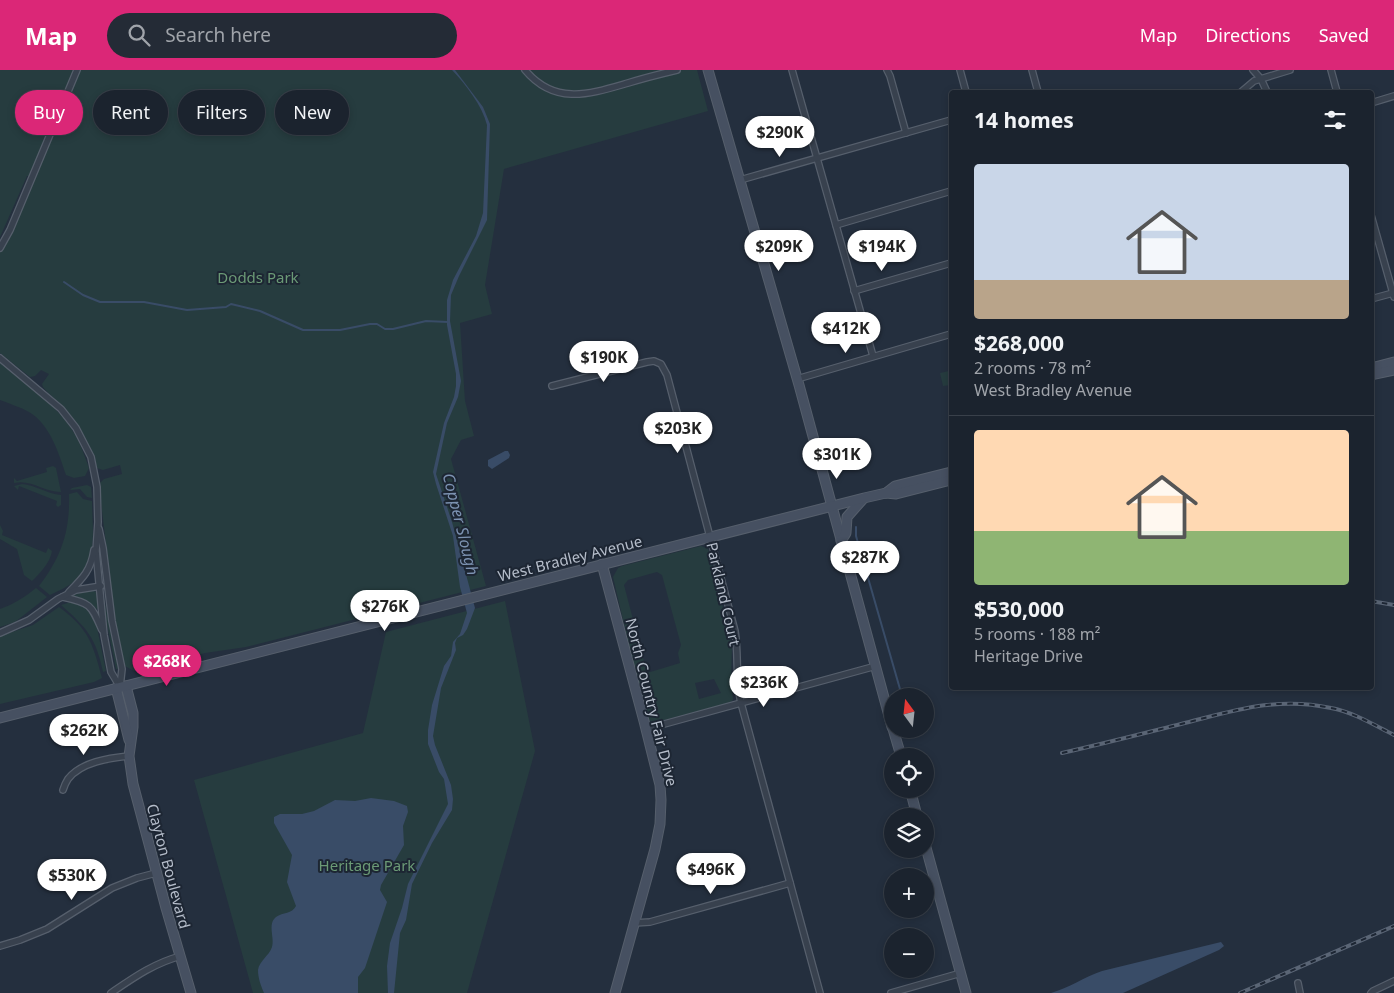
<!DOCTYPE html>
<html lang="en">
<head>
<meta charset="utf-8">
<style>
	:root { --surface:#1b232e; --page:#242b36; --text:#f1f3f6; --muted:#a0a4aa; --line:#39404a; --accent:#db2777 }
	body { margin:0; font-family:"Noto Sans",sans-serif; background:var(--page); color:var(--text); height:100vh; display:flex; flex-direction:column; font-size:19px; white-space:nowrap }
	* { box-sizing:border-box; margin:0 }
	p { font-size:16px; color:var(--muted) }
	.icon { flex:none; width:28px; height:28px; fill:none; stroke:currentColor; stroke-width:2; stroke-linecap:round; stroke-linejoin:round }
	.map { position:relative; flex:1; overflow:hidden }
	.drawer { position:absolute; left:949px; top:20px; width:425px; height:600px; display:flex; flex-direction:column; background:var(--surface); border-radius:5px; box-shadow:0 2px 8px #0003,0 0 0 1px var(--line) }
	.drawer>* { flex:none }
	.banner { position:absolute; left:15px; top:20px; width:475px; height:45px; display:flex; gap:10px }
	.needle { width:32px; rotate:345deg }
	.buttons { position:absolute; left:884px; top:618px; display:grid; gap:10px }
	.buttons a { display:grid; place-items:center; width:50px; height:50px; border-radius:50%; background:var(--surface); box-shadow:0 2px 8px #0003,0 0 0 1px var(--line); font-size:25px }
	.price { position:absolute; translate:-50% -42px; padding:0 11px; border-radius:18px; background:#fff; color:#222; font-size:16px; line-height:32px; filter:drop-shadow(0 1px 2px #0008) }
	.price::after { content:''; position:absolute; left:50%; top:30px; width:15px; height:11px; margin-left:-8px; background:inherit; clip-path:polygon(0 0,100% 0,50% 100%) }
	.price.on { background:var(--accent); color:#fff }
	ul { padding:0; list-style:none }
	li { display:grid; align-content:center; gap:10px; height:265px; padding:0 25px }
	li+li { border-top:1px solid var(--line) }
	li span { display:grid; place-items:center; height:155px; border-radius:5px; color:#555 }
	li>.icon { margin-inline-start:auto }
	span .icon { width:90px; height:90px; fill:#fffc; stroke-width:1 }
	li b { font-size:21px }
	h2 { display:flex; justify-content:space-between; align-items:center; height:60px; padding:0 25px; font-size:21px }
	.pill { padding:0 18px; border-radius:22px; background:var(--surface); box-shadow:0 2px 8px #0003,0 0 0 1px var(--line); font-size:18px; line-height:45px }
	.pill.on { background:var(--accent); color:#fff }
	header { display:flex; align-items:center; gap:30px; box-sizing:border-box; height:70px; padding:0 25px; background:var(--accent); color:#fff }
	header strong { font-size:24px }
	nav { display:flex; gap:28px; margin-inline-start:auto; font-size:18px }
	.search { width:350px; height:45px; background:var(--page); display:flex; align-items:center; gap:12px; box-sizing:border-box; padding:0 18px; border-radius:28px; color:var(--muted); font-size:19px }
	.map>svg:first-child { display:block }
	.green { fill:#263c3f; fill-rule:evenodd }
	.water { fill:#394c67 }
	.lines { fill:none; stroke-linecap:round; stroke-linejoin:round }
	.stream { stroke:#394c67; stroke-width:2 }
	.street-casing { stroke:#565f6c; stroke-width:8 }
	.secondary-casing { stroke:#565f6c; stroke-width:11 }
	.street { stroke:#38414e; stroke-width:5.5 }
	.secondary { stroke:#465061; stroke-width:9 }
	.rail-casing { stroke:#5a6575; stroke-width:4 }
	.rail { stroke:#1d2633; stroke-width:2; stroke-dasharray:5.5; stroke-linecap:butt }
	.labels { text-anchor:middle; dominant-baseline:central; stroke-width:4; stroke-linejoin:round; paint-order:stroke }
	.park-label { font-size:15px; fill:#6b9a76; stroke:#1d2633 }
	.street-label { font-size:15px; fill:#b4bcc9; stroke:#1d2633 }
	.water-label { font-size:16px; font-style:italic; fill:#7c92b1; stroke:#1d2633 }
</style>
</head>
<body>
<header>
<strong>Map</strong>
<div class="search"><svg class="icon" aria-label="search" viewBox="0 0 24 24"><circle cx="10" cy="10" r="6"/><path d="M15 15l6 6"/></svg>Search here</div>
<nav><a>Map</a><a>Directions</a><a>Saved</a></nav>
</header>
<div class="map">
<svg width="1394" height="923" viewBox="0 0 1394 923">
	<rect width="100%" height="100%" fill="#242f3e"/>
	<g class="green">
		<path d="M0,0H697L708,41L504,99L485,215L492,244L460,253L465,331L474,366L461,370L451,389L486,516L246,577L205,583L134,601L125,596L116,558L100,424V413L104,409L122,404L120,395L103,400L97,398C90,378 82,358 68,342C61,333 50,326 43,317L42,314L49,304L41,300L35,306L30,307L0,283V182L10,165L35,107L27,106L0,167Z"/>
		<path d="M0,293C28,316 63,338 79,372C83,381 86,390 89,398L85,406L74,408L66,405C59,384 50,354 29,342C20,337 10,334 0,330Z"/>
		<polygon points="949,301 951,315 943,316 940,303"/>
		<path d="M53,396L56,398L61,422C44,422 31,409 14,413V408L17,411L47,402L46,398Z"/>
		<path d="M22,414C36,415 47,424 61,425V435L58,437L56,435L57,431L19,416L18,420L14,416Z"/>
		<polygon points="87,415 91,417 92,428 87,427 80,419 70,420 72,418"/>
		<path d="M77,422L83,429L92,431C92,457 99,495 74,512C67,517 58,521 50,525L39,516C62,486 70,461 69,424Z"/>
		<path d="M0,455L3,461L2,465L46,483L48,478L52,481C50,493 40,503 32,511L24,505L17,479L0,469Z"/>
		<path d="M701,476L708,479L709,482L732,575L731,605L733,630L729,633L653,653L646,648L613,507L618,498L622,496ZM657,502L662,505L681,575L678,583L680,593L647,603L624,515L628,510ZM714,609L721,623L699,629L695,613Z"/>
		<path d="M36,518L47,527L15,552L0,557V539C14,534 25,527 36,518Z"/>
		<polygon points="85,521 94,521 97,523 99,538 96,539 81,528 72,527 72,526"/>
		<polygon points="103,523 118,599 116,599 105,545"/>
		<polygon points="505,531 535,681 467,923 253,923 194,710 363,663 386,562"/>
		<path d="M71,532L84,535L95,548L106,601L103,602C96,568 87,558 61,535Z"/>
		<path d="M59,537C89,559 93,574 102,608L94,612L0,634V566L33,555Z"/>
	</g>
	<g class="water">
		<path d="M452,0H455L483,37L490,54L487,150L459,206L451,225L450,251L461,311L458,327L447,353L436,404L452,452L475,538L467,559L463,565L457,568L455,573L456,580L441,618L433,666L435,675L451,715L453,729L452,740L432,773L412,814L406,850L400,863L394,923H388L387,896L390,873L402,838L408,814L448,734L444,709L439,702L428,674V660L432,635L444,596L451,586L453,572L460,564L467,543L460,517L453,466L436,414L433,402L444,353L454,327L456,316V304L447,255V230L453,210L476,166L483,143L487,55C482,35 466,15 452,0Z"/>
		<polygon points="505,381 508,381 510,385 509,388 492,399 488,396 488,390"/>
		<path d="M371,728L394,731L407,736L408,742L403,756L404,775L381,815L380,820L387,832L365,898L358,907V923H264C261,916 258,908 258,900C259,891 269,886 272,877C275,868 267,854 276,847C283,842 292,844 296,836L287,812L292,785L274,753V747L280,744H302L314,741L335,730L355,731Z"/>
		<path d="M1221,872L1224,876L1219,880L1123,923H1051C1069,918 1084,907 1102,901Z"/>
	</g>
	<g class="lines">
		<g class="stream">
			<polyline points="64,212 83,225 100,232 144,232 187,240 226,237 231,234 260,241 303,260 340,260 370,254 377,254 385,259 393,259 426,251 448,252"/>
			<polyline points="856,457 856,466 902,626"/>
		</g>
		<g class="street-casing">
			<g id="street">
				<path d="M525,0C555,36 590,24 628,13C644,8 660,4 677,0"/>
				<polyline points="792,0 873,286"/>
				<polyline points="887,0 890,6 906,63"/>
				<polyline points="960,0 966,22"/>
				<polyline points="1032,0 1038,22"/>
				<polyline points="1253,0 1261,9 1267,22"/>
				<polyline points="1331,0 1337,22"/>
				<polyline points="1241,22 1254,11 1290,0"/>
				<polyline points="1371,33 1394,26"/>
				<polyline points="740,110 951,50"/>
				<polyline points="1371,145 1394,227"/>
				<polyline points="836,155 951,121"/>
				<polyline points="0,178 10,160 77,0"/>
				<polyline points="854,221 951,193"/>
				<polyline points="1371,229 1393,223"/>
				<polyline points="0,288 61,339 76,358 91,387 97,417 98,452 96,481 104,565 111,602 120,617"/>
				<polyline points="797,309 951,264"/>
				<path d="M552,316L647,292L654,291L661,294L667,305L735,561C739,586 735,609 741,633L820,923"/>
				<polyline points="99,459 103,478 112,551 122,599 120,617"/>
				<path d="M69,522C83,508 91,500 94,480"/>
				<path d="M63,527C91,533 91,535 102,560"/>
				<polyline points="0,563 29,550 58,529 76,520 101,516"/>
				<polyline points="646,659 876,596"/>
				<path d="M63,720C64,717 66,712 68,709C81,692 109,688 129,686"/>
				<polyline points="634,853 650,852 790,813"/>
				<polyline points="0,876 20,870 47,859 112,818 137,808 156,803"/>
				<polyline points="1298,913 1300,923"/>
				<path d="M111,923C133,908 154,893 181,886"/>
				<polyline points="891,923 961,903"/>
				<polyline points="1371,923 1373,921 1394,911"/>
			</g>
		</g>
		<g class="secondary-casing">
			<g id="secondary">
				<polyline points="708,0 799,315 892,657"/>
				<polyline points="1371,298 1394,292"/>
				<polyline points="1371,305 1394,300"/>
				<polyline points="886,423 895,416 951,402"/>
				<polyline points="841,471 846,463 847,447 863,429"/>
				<polyline points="602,494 644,651 660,715 661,730 660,754 655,779 615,923"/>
				<polyline points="126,616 133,643 133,657 129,686 133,714 166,838 191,923"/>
				<polyline points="116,618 129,670"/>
				<polyline points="0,648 864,428 886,423 896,424 951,410"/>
				<polyline points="893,659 901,686"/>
				<polyline points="910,719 917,746"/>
				<polyline points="925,774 966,923"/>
			</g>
		</g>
		<use href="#street" class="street"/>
		<use href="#secondary" class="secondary"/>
		<g class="rail-casing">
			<g id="rail">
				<polyline points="1371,531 1394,535"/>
				<path d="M1062,683C1102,674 1141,664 1181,654C1233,641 1276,626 1331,638C1353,642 1374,655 1394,665"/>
				<polyline points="1240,923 1394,856"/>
			</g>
		</g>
		<use href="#rail" class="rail"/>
	</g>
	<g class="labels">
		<g class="park-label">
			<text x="258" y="207">Dodds Park</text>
			<text x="367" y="795">Heritage Park</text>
		</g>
		<g class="street-label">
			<text transform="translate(570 488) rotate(-14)">West Bradley Avenue</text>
			<text transform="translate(724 524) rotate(77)">Parkland Court</text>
			<text transform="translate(652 632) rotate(76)">North Country Fair Drive</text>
			<text transform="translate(169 796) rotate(75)">Clayton Boulevard</text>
		</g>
		<g class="water-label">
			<text transform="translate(461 454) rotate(76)">Copper Slough</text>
		</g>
	</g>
</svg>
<div class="buttons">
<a><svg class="needle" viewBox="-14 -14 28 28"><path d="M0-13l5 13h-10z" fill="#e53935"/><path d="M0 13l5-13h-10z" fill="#a0a4aa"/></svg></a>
<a><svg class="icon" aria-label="locate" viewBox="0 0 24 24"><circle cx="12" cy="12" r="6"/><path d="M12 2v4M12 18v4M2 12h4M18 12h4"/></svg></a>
<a><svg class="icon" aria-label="layers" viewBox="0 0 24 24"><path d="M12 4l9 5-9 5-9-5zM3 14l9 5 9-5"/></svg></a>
<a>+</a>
<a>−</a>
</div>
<b class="price" style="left:780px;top:88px">$290K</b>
<b class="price" style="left:779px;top:202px">$209K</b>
<b class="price" style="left:882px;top:202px">$194K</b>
<b class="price" style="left:846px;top:284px">$412K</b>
<b class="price" style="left:604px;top:313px">$190K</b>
<b class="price" style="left:678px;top:384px">$203K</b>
<b class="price" style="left:837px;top:410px">$301K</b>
<b class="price" style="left:865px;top:513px">$287K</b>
<b class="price" style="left:385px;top:562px">$276K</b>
<b class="price on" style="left:167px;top:617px">$268K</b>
<b class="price" style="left:764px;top:638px">$236K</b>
<b class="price" style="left:84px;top:686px">$262K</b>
<b class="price" style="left:711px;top:825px">$496K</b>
<b class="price" style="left:72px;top:831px">$530K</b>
<div class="banner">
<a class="pill on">Buy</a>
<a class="pill">Rent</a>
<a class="pill">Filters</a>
<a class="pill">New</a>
</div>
<section class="drawer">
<h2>14 homes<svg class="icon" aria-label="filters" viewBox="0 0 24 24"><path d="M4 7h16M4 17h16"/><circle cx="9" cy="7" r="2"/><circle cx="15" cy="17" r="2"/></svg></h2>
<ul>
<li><span style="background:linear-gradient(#c9d6e8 75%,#b9a48a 0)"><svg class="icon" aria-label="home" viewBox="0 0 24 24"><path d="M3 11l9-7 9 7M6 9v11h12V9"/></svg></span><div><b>$268,000</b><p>2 rooms · 78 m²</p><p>West Bradley Avenue</p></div></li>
<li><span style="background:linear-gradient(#ffd9b3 65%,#8fb573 0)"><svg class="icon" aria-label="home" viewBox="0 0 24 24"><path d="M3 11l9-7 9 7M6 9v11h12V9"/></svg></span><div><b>$530,000</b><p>5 rooms · 188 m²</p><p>Heritage Drive</p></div></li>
</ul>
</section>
</div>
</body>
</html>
